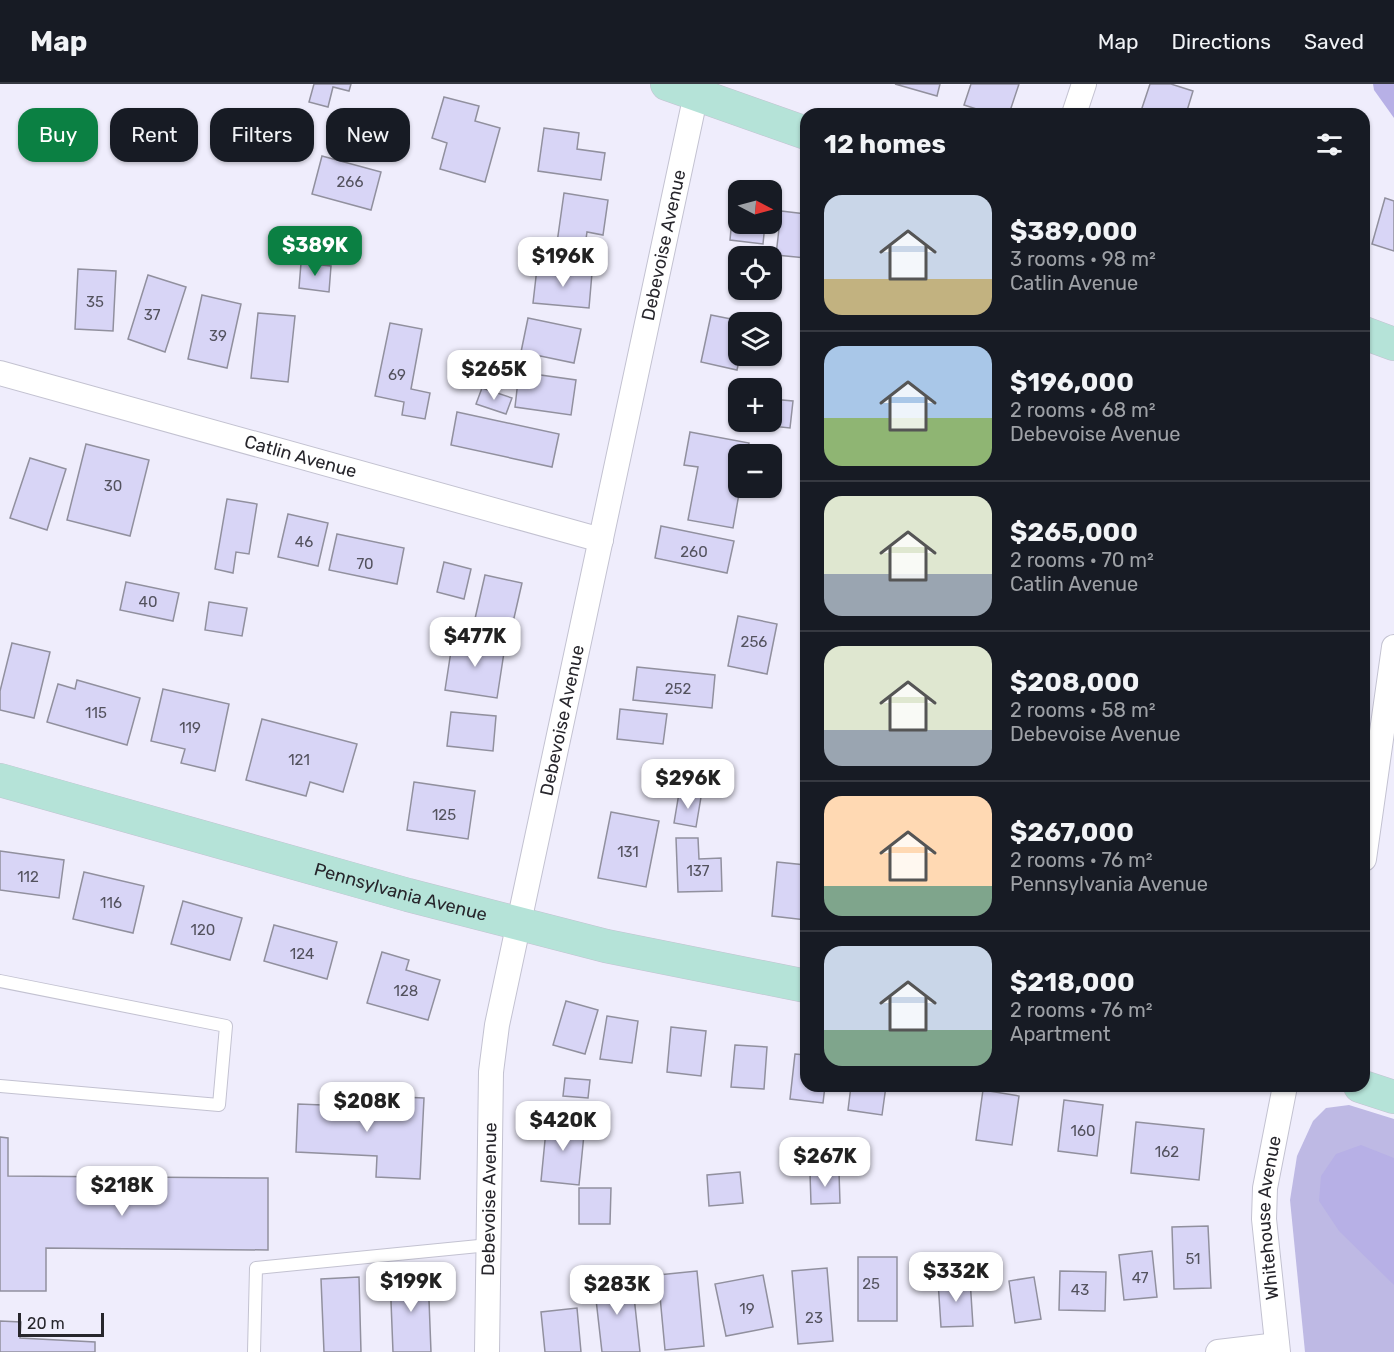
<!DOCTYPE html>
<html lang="en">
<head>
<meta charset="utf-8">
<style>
	:root { --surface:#171b24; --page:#20242c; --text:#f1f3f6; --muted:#9ea1a6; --line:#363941; --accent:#0b8043 }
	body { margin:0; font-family:Rubik,sans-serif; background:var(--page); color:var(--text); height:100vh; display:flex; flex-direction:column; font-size:22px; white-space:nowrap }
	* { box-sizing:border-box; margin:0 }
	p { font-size:20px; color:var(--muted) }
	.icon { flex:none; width:33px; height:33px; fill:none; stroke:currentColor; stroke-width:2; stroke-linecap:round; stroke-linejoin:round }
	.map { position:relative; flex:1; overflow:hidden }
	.panel { position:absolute; left:800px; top:24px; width:570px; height:984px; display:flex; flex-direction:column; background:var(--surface); border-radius:18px; box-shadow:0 2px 4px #0004 }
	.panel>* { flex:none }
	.top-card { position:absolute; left:18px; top:24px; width:570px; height:54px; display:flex; gap:12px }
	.needle { width:39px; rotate:96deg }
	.fabs { position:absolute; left:728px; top:96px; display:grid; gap:12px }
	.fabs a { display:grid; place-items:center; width:54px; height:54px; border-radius:12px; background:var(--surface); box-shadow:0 2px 4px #0004; font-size:30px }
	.scale { position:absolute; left:18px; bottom:15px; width:86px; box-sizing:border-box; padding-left:6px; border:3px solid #27262c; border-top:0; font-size:16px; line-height:21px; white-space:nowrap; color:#27262c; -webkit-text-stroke:4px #efedfc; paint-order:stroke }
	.price { position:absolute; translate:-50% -51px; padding:0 14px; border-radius:12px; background:#fff; color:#222; font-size:20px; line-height:39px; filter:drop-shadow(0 2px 3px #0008) }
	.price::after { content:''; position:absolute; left:50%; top:36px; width:18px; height:14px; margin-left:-9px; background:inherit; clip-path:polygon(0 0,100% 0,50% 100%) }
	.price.selected { background:var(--accent); color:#fff }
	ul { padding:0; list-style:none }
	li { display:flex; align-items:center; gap:18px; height:150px; padding:0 24px }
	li+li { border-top:2px solid var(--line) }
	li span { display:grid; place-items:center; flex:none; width:168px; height:120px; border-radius:18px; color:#555 }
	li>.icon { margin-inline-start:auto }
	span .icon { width:72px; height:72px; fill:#fffc; stroke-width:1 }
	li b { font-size:26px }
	h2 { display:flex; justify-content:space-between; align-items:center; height:72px; padding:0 24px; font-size:26px }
	.pill { padding:0 21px; border-radius:18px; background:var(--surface); box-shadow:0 2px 4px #0004; font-size:21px; line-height:54px }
	.pill.selected { background:var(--accent); color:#fff }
	header { display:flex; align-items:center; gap:36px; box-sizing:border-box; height:84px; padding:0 30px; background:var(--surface); border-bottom:2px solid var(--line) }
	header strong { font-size:28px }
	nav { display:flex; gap:33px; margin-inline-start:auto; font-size:21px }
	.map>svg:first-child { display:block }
	.green { fill:#beb9e4 }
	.forest { fill:#b7b0e6 }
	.building { fill:#d8d5f6; stroke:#91909e; stroke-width:1.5 }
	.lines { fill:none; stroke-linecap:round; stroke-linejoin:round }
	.lane-casing { stroke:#c3c2d1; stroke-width:14 }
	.street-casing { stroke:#c3c2d1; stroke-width:26 }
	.secondary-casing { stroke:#c3c2d1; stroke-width:34 }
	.lane { stroke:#fff; stroke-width:12 }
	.street { stroke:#fff; stroke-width:24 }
	.secondary { stroke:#b5e3d8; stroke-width:33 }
	.labels { text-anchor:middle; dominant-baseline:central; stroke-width:6; stroke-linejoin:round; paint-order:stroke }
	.number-label { font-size:15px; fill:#53525e }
	.street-label { font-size:18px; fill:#27262c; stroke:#efedfc }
</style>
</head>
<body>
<header>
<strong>Map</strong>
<nav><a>Map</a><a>Directions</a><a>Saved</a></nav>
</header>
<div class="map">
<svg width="1394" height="1268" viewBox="0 0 1394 1268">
	<rect width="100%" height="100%" fill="#efedfc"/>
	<polygon class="green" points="1349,1021 1394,1035 1394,1268 1305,1268 1290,1116 1297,1072 1313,1037 1326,1024"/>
	<g class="forest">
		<polygon points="1373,0 1394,0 1394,34 1374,6"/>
		<polygon points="1361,1061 1394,1074 1394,1201 1339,1147 1319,1117 1321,1092 1336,1070"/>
	</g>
	<g class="building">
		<polygon points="314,0 351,0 349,7 333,3 328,23 309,18"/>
		<polygon points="895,0 940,0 937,12"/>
		<polygon points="971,0 1019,0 1009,30 992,30 964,21"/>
		<polygon points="1150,0 1171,0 1193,7 1186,30 1140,30"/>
		<polygon points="444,13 479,22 475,37 500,44 485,98 440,85 447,59 432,54"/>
		<polygon points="544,44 579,49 577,65 605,69 601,96 538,87"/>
		<polygon points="322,72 381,88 371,126 312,110"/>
		<polygon points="1364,106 1369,108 1364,126"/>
		<polygon points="564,109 608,116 603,151 587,148 583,177 555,173"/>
		<polygon points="734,113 738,113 738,140 765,140 763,160 730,156"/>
		<polygon points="1385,114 1394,117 1394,167 1372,160"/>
		<polygon points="781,127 806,130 806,174 776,171"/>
		<polygon points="301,179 331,182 329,208 299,204"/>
		<polygon points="537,184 592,189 589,224 533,219"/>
		<polygon points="78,185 116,187 113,247 75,245"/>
		<polygon points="148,191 186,203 165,268 128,255"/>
		<polygon points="202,211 241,220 227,284 188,275"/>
		<polygon points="258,229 295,232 288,298 251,294"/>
		<polygon points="711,231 746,238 738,238 738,272 740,272 737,286 701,278"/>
		<polygon points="528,234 581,245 574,279 521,268"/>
		<polygon points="390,239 422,245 411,305 430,309 425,335 402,331 404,318 375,312"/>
		<polygon points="519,288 576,296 571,331 515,323"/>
		<polygon points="482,304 512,314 506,330 476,320"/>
		<polygon points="771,315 793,317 790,344 743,339 743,338 771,338"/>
		<polygon points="457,328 559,350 552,383 451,361"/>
		<polygon points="690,348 749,359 746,370 738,370 738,404 740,404 733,444 688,436 698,383 684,381"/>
		<polygon points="86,360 149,376 130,452 67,436"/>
		<polygon points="30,374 66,385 47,446 10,434"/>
		<polygon points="227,415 257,420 249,470 236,468 233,489 215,485"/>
		<polygon points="288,430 328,439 318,482 278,473"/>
		<polygon points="661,442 734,457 727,489 655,474"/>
		<polygon points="337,450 404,464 397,500 329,486"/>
		<polygon points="444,478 471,485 464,515 437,508"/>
		<polygon points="485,491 522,499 511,547 474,539"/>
		<polygon points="126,498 179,509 173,537 120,526"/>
		<polygon points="209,518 247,524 242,552 205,546"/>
		<polygon points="738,532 777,540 767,590 728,582"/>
		<polygon points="453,554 505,562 497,614 445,606"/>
		<polygon points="12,559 50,568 34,634 0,626 0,607"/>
		<polygon points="637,583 715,591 712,624 633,616"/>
		<polygon points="77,596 140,614 127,661 47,638 58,600 75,605"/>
		<polygon points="163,605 229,620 215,687 181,679 185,665 151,657"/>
		<polygon points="620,625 667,630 663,660 617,655"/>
		<polygon points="451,628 496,632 493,667 447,662"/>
		<polygon points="262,635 357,660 343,708 310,698 306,712 246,696"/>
		<polygon points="414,698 475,707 468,755 407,746"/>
		<polygon points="679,709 701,713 696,743 674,739"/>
		<polygon points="611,728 659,737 646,803 598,794"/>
		<polygon points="676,754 698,754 699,775 721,774 722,807 678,808"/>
		<polygon points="0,767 64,776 59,814 0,806"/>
		<polygon points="777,778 806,781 806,836 772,832"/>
		<polygon points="84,788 144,802 133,849 73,835"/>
		<polygon points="183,817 242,834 230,876 171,860"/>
		<polygon points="274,841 337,858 327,895 264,877"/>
		<polygon points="382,868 409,876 406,886 440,896 428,936 367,919"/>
		<polygon points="566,917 598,926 585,970 553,961"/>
		<polygon points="607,932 638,937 632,979 600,975"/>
		<polygon points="671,943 706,947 701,992 667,988"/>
		<polygon points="735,961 767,963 764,1005 731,1003"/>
		<polygon points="795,970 806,971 806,1002 825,1002 823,1019 790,1015"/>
		<polygon points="565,994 590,996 588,1014 563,1012"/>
		<polygon points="851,1002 886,1002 882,1031 848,1026"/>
		<polygon points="983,1006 1019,1012 1012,1061 976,1056"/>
		<polygon points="376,1012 424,1014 420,1095 376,1093 377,1072 296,1068 298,1020 375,1023"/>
		<polygon points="1064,1016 1103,1021 1097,1072 1058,1067"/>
		<polygon points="547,1036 585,1040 579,1101 541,1097"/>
		<polygon points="1136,1038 1204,1045 1199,1096 1131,1089"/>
		<polygon points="0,1053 8,1054 8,1092 268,1094 268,1166 46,1164 46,1207 0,1207"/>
		<polygon points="740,1088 743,1119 709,1122 707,1091"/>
		<polygon points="839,1088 840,1119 811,1120 810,1089"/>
		<polygon points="579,1104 611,1104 610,1140 579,1140"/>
		<polygon points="1208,1142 1211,1204 1174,1205 1172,1143"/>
		<polygon points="1152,1167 1157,1213 1124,1216 1119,1171"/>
		<rect x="858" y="1173" width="39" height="64"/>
		<polygon points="827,1184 833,1257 798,1260 792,1187"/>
		<polygon points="697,1187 704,1262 665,1266 658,1191"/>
		<polygon points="1060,1187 1106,1188 1105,1227 1059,1226"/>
		<polygon points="428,1190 431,1268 393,1268 390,1192"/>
		<polygon points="763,1191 773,1243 726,1252 715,1200"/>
		<polygon points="359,1193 361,1268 324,1268 321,1195"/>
		<polygon points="1034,1193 1041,1235 1015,1239 1009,1197"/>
		<polygon points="632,1194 640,1268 602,1268 594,1198"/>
		<polygon points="970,1195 973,1242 941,1243 938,1197"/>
		<polygon points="577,1224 581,1268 545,1268 541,1228"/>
		<polygon points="0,1237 21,1238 20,1254 95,1258 95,1268 0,1268"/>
	</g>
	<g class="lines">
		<g class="lane-casing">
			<g id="lane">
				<polyline points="0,897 226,942 219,1021 0,1002"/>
				<polyline points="254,1268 256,1184 489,1161"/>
			</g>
		</g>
		<g class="street-casing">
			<g id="street">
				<polyline points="1074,30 1084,0"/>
				<path id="s1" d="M0,289L601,456"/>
				<polyline points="1364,775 1394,563"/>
				<path id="s2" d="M487,1268L491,988L497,941L696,10"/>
				<polyline points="1218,1268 1277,1261"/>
				<path id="s3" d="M1278,1268L1264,1135L1265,1104L1285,1002"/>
			</g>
		</g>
		<g class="secondary-casing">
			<g id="secondary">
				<polyline points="667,0 806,49"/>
				<polyline points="1364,249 1394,260"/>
				<path id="s4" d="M0,696L408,811L606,862L806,902"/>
				<polyline points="1360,1002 1394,1013"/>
			</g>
		</g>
		<use href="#lane" class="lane"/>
		<use href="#street" class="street"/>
		<use href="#secondary" class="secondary"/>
	</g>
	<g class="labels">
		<g class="number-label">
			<text x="350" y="98">266</text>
			<text x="95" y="218">35</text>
			<text x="152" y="231">37</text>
			<text x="218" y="252">39</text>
			<text x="397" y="291">69</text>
			<text x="113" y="402">30</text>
			<text x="304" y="458">46</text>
			<text x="694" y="468">260</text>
			<text x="365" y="480">70</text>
			<text x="148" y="518">40</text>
			<text x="754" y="558">256</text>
			<text x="678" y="605">252</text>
			<text x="96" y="629">115</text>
			<text x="190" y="644">119</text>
			<text x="299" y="676">121</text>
			<text x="444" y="731">125</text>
			<text x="628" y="768">131</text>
			<text x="698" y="787">137</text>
			<text x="28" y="793">112</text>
			<text x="111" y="819">116</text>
			<text x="203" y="846">120</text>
			<text x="302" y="870">124</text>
			<text x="406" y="907">128</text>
			<text x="1083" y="1047">160</text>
			<text x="1167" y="1068">162</text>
			<text x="1193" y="1175">51</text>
			<text x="1140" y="1194">47</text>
			<text x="871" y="1200">25</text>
			<text x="1080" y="1206">43</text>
			<text x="747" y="1225">19</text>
			<text x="814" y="1234">23</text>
		</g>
		<g class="street-label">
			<text stroke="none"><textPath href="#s2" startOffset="1125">Debevoise Avenue</textPath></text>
			<text stroke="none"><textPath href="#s1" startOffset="312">Catlin Avenue</textPath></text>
			<text stroke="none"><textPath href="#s2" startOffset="639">Debevoise Avenue</textPath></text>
			<text stroke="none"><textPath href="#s4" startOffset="416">Pennsylvania Avenue</textPath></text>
			<text stroke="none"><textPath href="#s2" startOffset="153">Debevoise Avenue</textPath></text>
			<text stroke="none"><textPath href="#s3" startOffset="135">Whitehouse Avenue</textPath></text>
		</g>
	</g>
</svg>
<div class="fabs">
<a><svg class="needle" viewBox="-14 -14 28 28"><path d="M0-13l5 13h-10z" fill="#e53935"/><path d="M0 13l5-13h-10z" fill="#9ea1a6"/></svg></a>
<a><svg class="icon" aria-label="locate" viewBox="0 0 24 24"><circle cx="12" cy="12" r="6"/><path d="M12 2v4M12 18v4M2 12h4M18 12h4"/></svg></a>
<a><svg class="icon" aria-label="layers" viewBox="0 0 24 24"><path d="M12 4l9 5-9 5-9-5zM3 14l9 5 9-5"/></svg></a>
<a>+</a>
<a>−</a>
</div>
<div class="scale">20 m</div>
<b class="price selected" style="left:315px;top:193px">$389K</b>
<b class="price" style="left:563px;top:204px">$196K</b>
<b class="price" style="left:494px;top:317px">$265K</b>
<b class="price" style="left:475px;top:584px">$477K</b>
<b class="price" style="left:688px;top:726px">$296K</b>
<b class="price" style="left:367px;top:1049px">$208K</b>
<b class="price" style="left:563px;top:1068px">$420K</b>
<b class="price" style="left:825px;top:1104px">$267K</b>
<b class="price" style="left:122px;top:1133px">$218K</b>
<b class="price" style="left:956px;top:1219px">$332K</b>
<b class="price" style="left:411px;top:1229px">$199K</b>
<b class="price" style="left:617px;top:1232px">$283K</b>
<div class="top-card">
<a class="pill selected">Buy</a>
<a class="pill">Rent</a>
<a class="pill">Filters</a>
<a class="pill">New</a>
</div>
<section class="panel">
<h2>12 homes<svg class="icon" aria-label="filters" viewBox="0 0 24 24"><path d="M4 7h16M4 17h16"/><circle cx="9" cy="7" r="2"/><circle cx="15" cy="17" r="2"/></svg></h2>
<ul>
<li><span style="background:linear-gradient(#c9d6e8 70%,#c2b280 0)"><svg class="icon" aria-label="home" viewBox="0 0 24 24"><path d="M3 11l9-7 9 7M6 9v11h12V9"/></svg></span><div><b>$389,000</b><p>3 rooms · 98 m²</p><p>Catlin Avenue</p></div></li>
<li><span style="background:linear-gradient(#a9c7e8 60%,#8fb573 0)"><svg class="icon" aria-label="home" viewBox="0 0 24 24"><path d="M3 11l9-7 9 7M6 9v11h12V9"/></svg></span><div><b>$196,000</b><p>2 rooms · 68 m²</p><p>Debevoise Avenue</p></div></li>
<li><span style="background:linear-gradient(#dfe7d0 65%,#9aa5b1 0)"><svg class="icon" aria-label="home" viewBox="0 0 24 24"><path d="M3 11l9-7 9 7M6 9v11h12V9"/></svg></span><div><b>$265,000</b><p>2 rooms · 70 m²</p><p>Catlin Avenue</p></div></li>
<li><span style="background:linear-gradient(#dfe7d0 70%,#9aa5b1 0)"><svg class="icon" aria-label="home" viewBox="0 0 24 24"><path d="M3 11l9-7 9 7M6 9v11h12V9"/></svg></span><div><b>$208,000</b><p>2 rooms · 58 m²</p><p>Debevoise Avenue</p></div></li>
<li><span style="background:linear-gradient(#ffd9b3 75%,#7fa58c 0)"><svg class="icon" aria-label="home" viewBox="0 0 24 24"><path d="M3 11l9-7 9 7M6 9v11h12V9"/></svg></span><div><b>$267,000</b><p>2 rooms · 76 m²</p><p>Pennsylvania Avenue</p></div></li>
<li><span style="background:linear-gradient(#c9d6e8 70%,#7fa58c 0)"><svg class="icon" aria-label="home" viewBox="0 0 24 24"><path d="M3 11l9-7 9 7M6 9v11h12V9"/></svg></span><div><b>$218,000</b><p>2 rooms · 76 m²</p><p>Apartment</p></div></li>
</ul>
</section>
</div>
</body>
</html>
